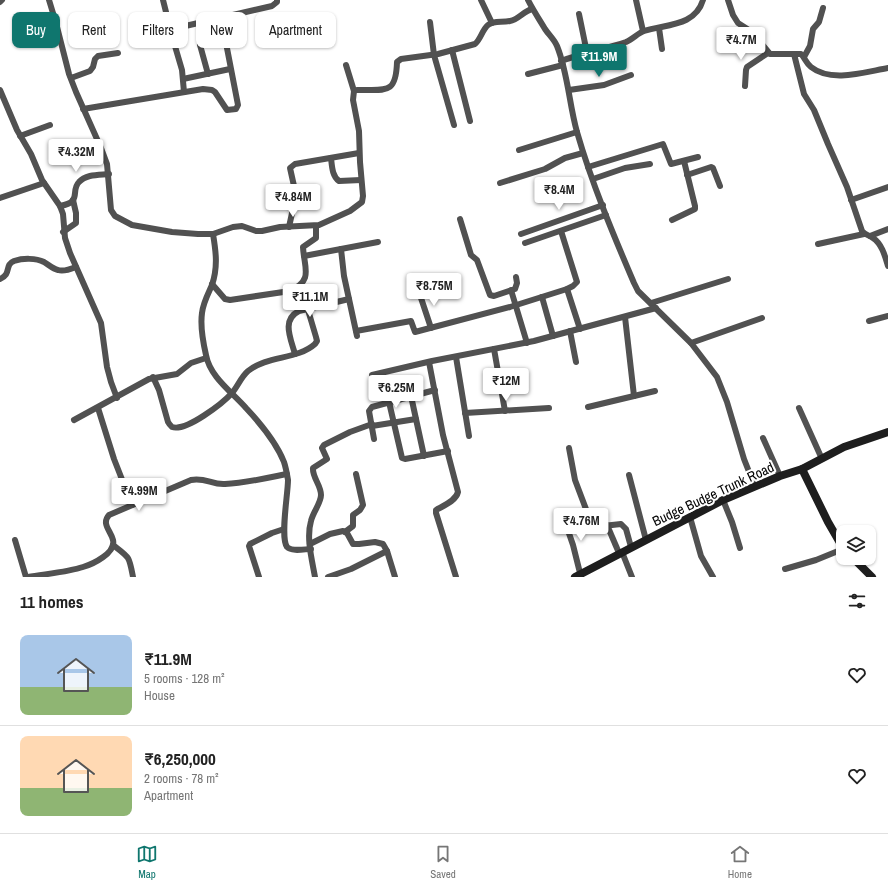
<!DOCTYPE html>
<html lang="en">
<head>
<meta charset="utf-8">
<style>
	:root { --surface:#fff; --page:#f6f6f6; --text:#222; --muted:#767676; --line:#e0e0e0; --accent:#0f766e }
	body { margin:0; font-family:"Archivo Narrow",sans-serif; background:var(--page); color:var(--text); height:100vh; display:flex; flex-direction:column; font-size:15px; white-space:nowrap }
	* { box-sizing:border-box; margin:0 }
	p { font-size:13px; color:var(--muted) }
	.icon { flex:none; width:22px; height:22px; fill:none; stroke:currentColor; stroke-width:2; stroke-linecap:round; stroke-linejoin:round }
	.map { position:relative; height:577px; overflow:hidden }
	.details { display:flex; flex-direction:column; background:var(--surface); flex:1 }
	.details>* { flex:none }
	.hud { position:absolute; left:12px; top:12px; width:400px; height:36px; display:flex; gap:8px }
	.tools { position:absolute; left:836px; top:525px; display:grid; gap:8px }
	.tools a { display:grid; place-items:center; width:40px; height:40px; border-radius:8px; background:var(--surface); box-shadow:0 1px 3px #0004; font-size:20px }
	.price { position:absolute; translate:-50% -34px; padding:0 9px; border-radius:4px; background:#fff; color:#222; font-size:13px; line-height:26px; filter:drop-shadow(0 1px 2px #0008) }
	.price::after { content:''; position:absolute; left:50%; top:24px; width:12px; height:9px; margin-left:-6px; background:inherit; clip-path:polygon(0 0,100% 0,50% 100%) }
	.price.selected { background:var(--accent); color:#fff }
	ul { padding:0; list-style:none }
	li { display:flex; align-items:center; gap:12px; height:100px; padding:0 20px }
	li+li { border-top:1px solid var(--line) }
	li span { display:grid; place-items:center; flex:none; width:112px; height:80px; border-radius:8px; color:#555 }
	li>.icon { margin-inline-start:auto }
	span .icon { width:48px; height:48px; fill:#fffc; stroke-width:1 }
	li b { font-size:17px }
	h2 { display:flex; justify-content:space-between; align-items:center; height:48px; padding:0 20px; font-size:17px }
	.tag { padding:0 14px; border-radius:8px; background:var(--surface); box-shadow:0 1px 3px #0004; font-size:14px; line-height:36px }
	.tag.selected { background:var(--accent); color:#fff }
	.tabs { display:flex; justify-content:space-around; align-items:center; height:56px; border-top:1px solid var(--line); background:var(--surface); font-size:11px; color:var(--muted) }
	.tabs a { display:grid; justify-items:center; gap:2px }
	.tabs .selected { color:var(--accent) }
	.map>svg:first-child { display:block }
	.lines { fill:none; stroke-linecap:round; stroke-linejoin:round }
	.street { stroke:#515151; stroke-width:6 }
	.secondary { stroke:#1e1e1e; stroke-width:8 }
	.labels { text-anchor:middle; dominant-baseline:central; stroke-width:4; stroke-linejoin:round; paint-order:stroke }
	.street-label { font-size:14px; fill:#000; stroke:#fff }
</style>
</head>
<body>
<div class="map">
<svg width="888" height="577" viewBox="0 0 888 577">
	<rect width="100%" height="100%" fill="#fff"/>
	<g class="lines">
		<g class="street">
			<path d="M49,0L56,23L69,74L76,92L101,148L107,164L111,210L115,216L132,225L172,232L198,234H213L233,227L242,226L256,231H262L280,227L319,225L350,211L362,202L363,196L360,162L359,131L353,100L354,91L357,90C385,89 396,96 397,62L401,59L438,54L475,44C481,39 482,30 488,25C494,20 502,23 510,21C518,20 524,11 532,9"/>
			<polyline points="163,0 172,36 182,70 184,92"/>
			<polyline points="481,0 492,23"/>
			<path d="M528,0C533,10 539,19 545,29C549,35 554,39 557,46C568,73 569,104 577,132C592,184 613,234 634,283L638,291L691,343L717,377L727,402L744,459L755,487"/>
			<polyline points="636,0 643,31"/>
			<path d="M728,0L733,15L738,23L752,32L770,54H801C805,58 806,63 811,67C831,83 865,72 888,68"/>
			<polyline points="0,2 2,0"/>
			<polyline points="579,14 587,53"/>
			<polyline points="430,22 434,55 454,125"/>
			<polyline points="659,28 662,49"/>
			<polyline points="170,29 181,27 272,6 277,2 277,0"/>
			<polyline points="200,45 208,74"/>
			<polyline points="452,50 470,121"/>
			<path d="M794,54L804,94L814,110L828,144L847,187L862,231C865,235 869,235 873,238C882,244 885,256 888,266"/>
			<polyline points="804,57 810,46 813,29 819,22 823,8"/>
			<path d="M561,61C583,53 605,49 626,42C633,39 638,33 644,31C665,24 695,27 703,0"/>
			<polyline points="346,65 354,91"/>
			<polyline points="528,74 563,65"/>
			<polyline points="71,78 90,71 93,67 95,59 98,56 118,53"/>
			<polyline points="183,79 230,69"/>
			<polyline points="745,86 746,70 747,67 768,53"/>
			<polyline points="0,90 17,130 31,154 42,180 60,206 63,214 65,238 70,253 101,323 107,367 111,382 117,398"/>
			<polyline points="569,90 604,85 631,75"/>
			<polyline points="83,109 203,89 212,90 215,92 227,110 236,109 238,105 226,43"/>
			<polyline points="20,136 50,125"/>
			<polyline points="519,150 577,132"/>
			<path d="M331,158C332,166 332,176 339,181L361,180"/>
			<polyline points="588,167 663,144 671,164 698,157"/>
			<polyline points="687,175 711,167 713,168 720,186"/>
			<polyline points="593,179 625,168 650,164"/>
			<polyline points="500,183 545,169 565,158 583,153"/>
			<polyline points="0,198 44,183"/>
			<polyline points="851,200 888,187"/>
			<path d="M60,206C83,202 70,191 79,182C86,174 99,175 109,174"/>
			<polyline points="460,219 471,255 477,260 490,295 494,296 515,289 517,283 516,277"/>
			<polyline points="672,220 695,209 695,206 684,161"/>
			<polyline points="289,227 296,195 290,168 295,164 359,153"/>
			<polyline points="63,232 76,223 76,213 73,200"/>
			<path d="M213,234C216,252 218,267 212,285C208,294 203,303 202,313C200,327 203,342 206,355C210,377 232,392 246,408C261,424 276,442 284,462C286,468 287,474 288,480C288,494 280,537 287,547C292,552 305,549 311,549"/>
			<polyline points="521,234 603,205"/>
			<polyline points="870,236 888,229"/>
			<polyline points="525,243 606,215"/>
			<polyline points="818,244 864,234"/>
			<polyline points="341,249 344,276 357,336"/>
			<polyline points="304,256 378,242"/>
			<path d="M0,279C12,274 4,265 14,261C23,258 36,258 44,262C49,265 53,269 58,270C64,272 71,269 76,267"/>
			<path d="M212,284L225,299L230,300L290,291C314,280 304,268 303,247L316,238V226"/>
			<polyline points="567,289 580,329"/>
			<polyline points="511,290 527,343"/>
			<polyline points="419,292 431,328"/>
			<polyline points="542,297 553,336"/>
			<polyline points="651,303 728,279"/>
			<polyline points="625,317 634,396"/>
			<polyline points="869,321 888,316"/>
			<polyline points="356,331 411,321 415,332 510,307 567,289 573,286 577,282 561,231"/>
			<polyline points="570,331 576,362"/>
			<polyline points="691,343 762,318"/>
			<polyline points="494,349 505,411"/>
			<path d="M295,354C291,339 281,320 299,311L349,299"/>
			<polyline points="456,357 469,436"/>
			<path d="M429,362L443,435L458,492C456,501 443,506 436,510V513L456,577"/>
			<polyline points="372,375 432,361 534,341 656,308"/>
			<path d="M153,377L159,390L168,422C169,424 171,426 172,427C186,432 223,403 232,393C238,386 241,377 248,371C268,355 297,360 315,344L317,341L316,337L308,310"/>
			<polyline points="411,396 424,456"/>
			<polyline points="389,402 402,458 405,459 448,451"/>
			<polyline points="588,407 655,391"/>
			<polyline points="98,408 114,459 132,505"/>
			<polyline points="799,408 822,459"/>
			<polyline points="465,413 549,408"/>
			<polyline points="74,420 149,379 177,374 191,363 206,358"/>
			<polyline points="372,426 416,419"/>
			<polyline points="763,438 780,476"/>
			<polyline points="374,439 369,411 372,407 435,390"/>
			<polyline points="569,448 575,480 592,525 594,527 621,524 626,529 631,547"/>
			<polyline points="629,475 646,540"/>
			<polyline points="723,500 732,522 740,548"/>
			<polyline points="563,516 573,545 581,577"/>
			<polyline points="690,517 701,556 713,577"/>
			<polyline points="607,525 619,553"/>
			<polyline points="345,532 353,526 353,515 360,510 363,505 356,474"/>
			<polyline points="15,540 26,577"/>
			<polyline points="310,544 330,534 343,531 347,533 353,544 359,544 375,542 383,544 387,551 395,577"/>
			<path d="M113,545C130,558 129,556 133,577"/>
			<polyline points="622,552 632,577"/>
			<polyline points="785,569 816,560 843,549"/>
			<path d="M28,577C45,574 68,572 83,567C93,564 116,553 113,540C111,531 101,524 109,515L191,480C205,477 212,485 225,484C246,483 267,478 287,474"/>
			<polyline points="259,577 249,546 250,544 272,533 284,529"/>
			<path d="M315,577C312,560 306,538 311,521C313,512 321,503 321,495C321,485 312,477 313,468L327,459L322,448L324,445L350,432L372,424"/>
			<polyline points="328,577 351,569 387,551"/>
		</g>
		<g class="secondary">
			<polyline points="802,469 828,522 843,548"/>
			<polyline points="853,558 872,577"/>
			<polyline points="575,577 723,500 780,476 802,469 844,447 888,432"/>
		</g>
	</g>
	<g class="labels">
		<g class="street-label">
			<text transform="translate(713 494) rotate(-25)">Budge Budge Trunk Road</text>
		</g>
	</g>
</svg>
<div class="tools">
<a><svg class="icon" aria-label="layers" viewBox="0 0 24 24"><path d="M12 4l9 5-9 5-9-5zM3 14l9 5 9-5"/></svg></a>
</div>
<b class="price" style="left:741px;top:61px">₹4.7M</b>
<b class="price selected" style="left:599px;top:78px">₹11.9M</b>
<b class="price" style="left:76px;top:173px">₹4.32M</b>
<b class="price" style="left:559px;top:211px">₹8.4M</b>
<b class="price" style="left:293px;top:218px">₹4.84M</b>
<b class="price" style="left:434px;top:307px">₹8.75M</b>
<b class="price" style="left:310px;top:318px">₹11.1M</b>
<b class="price" style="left:506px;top:402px">₹12M</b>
<b class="price" style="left:396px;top:409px">₹6.25M</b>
<b class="price" style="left:139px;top:512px">₹4.99M</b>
<b class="price" style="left:581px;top:542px">₹4.76M</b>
<div class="hud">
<a class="tag selected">Buy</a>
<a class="tag">Rent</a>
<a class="tag">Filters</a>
<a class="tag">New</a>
<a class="tag">Apartment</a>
</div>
</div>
<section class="details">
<h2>11 homes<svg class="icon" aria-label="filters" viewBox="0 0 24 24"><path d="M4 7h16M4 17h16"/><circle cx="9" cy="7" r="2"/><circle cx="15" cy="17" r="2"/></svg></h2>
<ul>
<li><span style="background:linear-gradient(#a9c7e8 65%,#8fb573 0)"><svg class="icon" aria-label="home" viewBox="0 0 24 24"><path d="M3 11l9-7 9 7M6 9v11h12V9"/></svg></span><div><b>₹11.9M</b><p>5 rooms · 128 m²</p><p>House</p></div><svg class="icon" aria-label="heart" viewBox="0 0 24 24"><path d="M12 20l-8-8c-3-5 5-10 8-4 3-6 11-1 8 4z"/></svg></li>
<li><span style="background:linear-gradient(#ffd9b3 65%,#8fb573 0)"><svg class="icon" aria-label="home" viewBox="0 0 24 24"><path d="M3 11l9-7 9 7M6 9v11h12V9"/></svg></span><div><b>₹6,250,000</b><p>2 rooms · 78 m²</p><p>Apartment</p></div><svg class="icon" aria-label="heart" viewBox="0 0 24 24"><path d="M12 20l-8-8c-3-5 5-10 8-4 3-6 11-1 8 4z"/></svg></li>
</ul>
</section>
<nav class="tabs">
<a class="selected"><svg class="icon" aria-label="map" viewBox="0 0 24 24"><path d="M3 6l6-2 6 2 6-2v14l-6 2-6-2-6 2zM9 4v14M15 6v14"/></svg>Map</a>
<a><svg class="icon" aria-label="saved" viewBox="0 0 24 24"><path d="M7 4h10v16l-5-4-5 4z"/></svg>Saved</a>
<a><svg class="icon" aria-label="home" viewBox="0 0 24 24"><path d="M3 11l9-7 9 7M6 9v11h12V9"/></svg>Home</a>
</nav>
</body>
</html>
